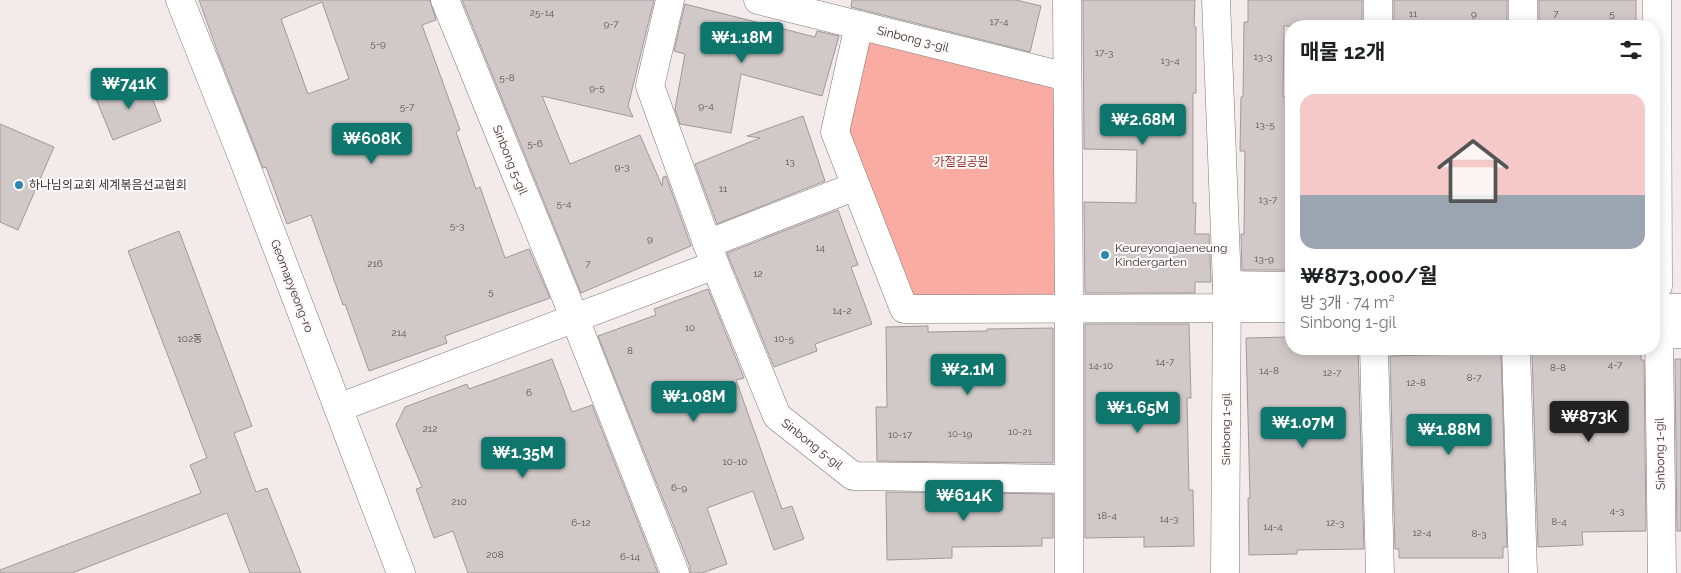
<!DOCTYPE html>
<html lang="ko">
<head>
<meta charset="utf-8">
<style>
	:root { --surface:#fff; --page:#f2f2f2; --text:#202124; --muted:#757577; --accent:#0f766e }
	body { margin:0; font-family:Raleway,"Noto Sans KR",sans-serif; background:var(--page); color:var(--text); height:100vh; display:flex; flex-direction:column; font-size:19px; white-space:nowrap }
	* { box-sizing:border-box; margin:0 }
	p { font-size:16px; color:var(--muted) }
	.icon { flex:none; width:28px; height:28px; fill:none; stroke:currentColor; stroke-width:2; stroke-linecap:round; stroke-linejoin:round }
	.map { position:relative; flex:1; overflow:hidden }
	.sheet { position:absolute; left:1285px; top:20px; width:375px; height:335px; display:flex; flex-direction:column; background:var(--surface); border-radius:20px; box-shadow:0 2px 12px #0003 }
	.sheet>* { flex:none }
	.price { position:absolute; translate:-50% -42px; padding:0 11px; border-radius:5px; background:var(--accent); color:#fff; font-size:16px; line-height:32px; filter:drop-shadow(0 1px 2px #0008) }
	.price::after { content:''; position:absolute; left:50%; top:30px; width:15px; height:11px; margin-left:-8px; background:inherit; clip-path:polygon(0 0,100% 0,50% 100%) }
	.price.active { background:#222; color:#fff }
	ul { padding:0; list-style:none }
	li { display:grid; align-content:center; gap:10px; height:265px; padding:0 15px }
	li span { display:grid; place-items:center; height:155px; border-radius:15px; color:#555 }
	li>.icon { margin-inline-start:auto }
	span .icon { width:90px; height:90px; fill:#fffc; stroke-width:1 }
	li b { font-size:21px }
	h2 { display:flex; justify-content:space-between; align-items:center; height:60px; padding:0 15px; font-size:21px }
	.map>svg:first-child { display:block }
	.green { fill:#fbaca2 }
	.building { fill:#d0c9c7; stroke:#a09998; fill-rule:evenodd }
	.lines { fill:none; stroke-linecap:round; stroke-linejoin:round }
	.minor-casing { stroke:#7d7675; stroke-width:29 }
	.major-casing { stroke:#7d7675; stroke-width:29 }
	.minor { stroke:#fff; stroke-width:28 }
	.major { stroke:#fff; stroke-width:28 }
	.poi-dot { fill:#2c87b4; stroke:#fff9f8; stroke-width:2 }
	.labels { text-anchor:middle; dominant-baseline:central; stroke-width:4; stroke-linejoin:round; paint-order:stroke }
	.number-label { font-size:10px; fill:#5a5654 }
	.street-label { font-size:12px; fill:#322f2e; stroke:#fff9f8 }
	.park-label { font-size:12px; fill:#942c26; stroke:#fff9f8 }
	.poi-label { font-size:12px; fill:#322f2e; stroke:#fff9f8; text-anchor:start }
</style>
</head>
<body>
<div class="map">
<svg width="1681" height="573" viewBox="0 0 1681 573">
	<rect width="100%" height="100%" fill="#f3ebea"/>
	<polygon class="green" points="859,25 1067,77 1069,308 904,309 835,132"/>
	<g class="building">
		<path d="M199,0H430L436,20L422,25L460,130L456,132L476,189L480,187L505,258L529,249L550,298L445,336L447,343L369,371L345,304L343,305L311,215L287,224L266,167L263,168L218,53ZM322,2L349,79L308,94L281,19Z"/>
		<polygon points="462,0 654,0 628,106 633,117 542,96 570,164 640,135 662,186 663,177 666,176 691,246 581,293"/>
		<polygon points="852,0 1016,0 1041,6 1030,52 851,7"/>
		<polygon points="1083,0 1195,0 1194,27 1196,27 1196,93 1193,93 1193,203 1196,203 1195,234 1209,234 1211,282 1195,282 1195,293 1085,293 1084,202 1136,203 1137,150 1084,149"/>
		<polygon points="1248,0 1362,0 1362,26 1284,26 1283,97 1289,97 1289,164 1291,164 1289,270 1242,270 1241,234 1244,234 1245,151 1240,151 1241,97 1243,97 1244,22 1248,22"/>
		<rect x="1394" y="0" width="113" height="26"/>
		<rect x="1539" y="0" width="97" height="26"/>
		<polygon points="685,4 815,37 817,31 839,36 822,96 741,74 731,133 680,124 675,109 685,54 674,51"/>
		<polygon points="145,79 161,121 113,140 96,99"/>
		<polygon points="803,116 825,181 717,224 695,164 760,138 747,136"/>
		<polygon points="0,124 54,147 18,230 0,222"/>
		<polygon points="838,210 858,265 851,267 872,324 815,344 817,351 774,367 727,253"/>
		<polygon points="179,231 252,426 234,433 256,492 267,488 301,573 250,573 227,513 72,573 0,573 0,570 201,493 190,465 207,458 128,251"/>
		<polygon points="708,289 744,378 736,380 782,509 792,506 804,539 774,550 753,491 707,508 727,564 702,573 690,573 690,567 598,336 656,315 654,309"/>
		<polygon points="1085,324 1189,324 1191,398 1187,398 1189,490 1193,490 1194,546 1144,547 1144,537 1085,538"/>
		<polygon points="928,326 928,332 987,331 987,329 1053,328 1053,463 877,461 876,407 887,407 886,327"/>
		<polygon points="1290,337 1290,349 1358,349 1364,549 1297,550 1297,554 1249,555 1248,498 1250,498 1246,338"/>
		<polygon points="1538,349 1641,349 1641,360 1644,360 1646,531 1582,532 1583,545 1538,547 1532,353 1538,353"/>
		<polygon points="1501,353 1507,547 1503,547 1503,558 1399,558 1399,549 1395,549 1390,356"/>
		<polygon points="552,359 572,412 592,405 658,573 468,573 453,531 434,538 416,489 422,487 396,425 405,407 467,384 469,389"/>
		<polygon points="1675,359 1681,359 1681,531 1677,531"/>
		<polygon points="886,492 1053,494 1053,538 1042,538 1042,546 952,547 952,558 887,560"/>
	</g>
	<g class="lines">
		<g class="minor-casing">
			<g id="minor">
				<polyline points="445,0 575,319 675,573"/>
				<polyline points="670,0 650,86 715,265 777,416 853,476 1068,479"/>
				<polyline points="758,0 1067,77"/>
				<polyline points="1067,0 1069,308 1069,573"/>
				<polyline points="1216,0 1227,285 1225,573"/>
				<polyline points="1378,0 1378,26"/>
				<polyline points="1523,0 1523,26"/>
				<polyline points="859,25 835,132 904,309 1291,308"/>
				<polyline points="707,244 856,186"/>
				<polyline points="1227,285 1291,286"/>
				<polyline points="1654,286 1658,286 1657,0"/>
				<polyline points="1654,308 1681,308"/>
				<polyline points="1374,349 1380,573"/>
				<polyline points="1516,349 1523,573"/>
				<polyline points="338,408 715,265"/>
				<polyline points="1662,573 1659,335 1681,334"/>
			</g>
		</g>
		<g class="major-casing">
			<polyline id="major" points="180,0 244,161 401,573"/>
		</g>
		<use href="#minor" class="minor"/>
		<use href="#major" class="major"/>
	</g>
	<g class="poi-dot">
		<circle cx="19" cy="185" r="5"/>
		<circle cx="1105" cy="255" r="5"/>
	</g>
	<g class="labels">
		<g class="number-label">
			<text x="542" y="12">25-14</text>
			<text x="1413" y="13">11</text>
			<text x="1474" y="13">9</text>
			<text x="1556" y="13">7</text>
			<text x="1612" y="13">5</text>
			<text x="999" y="21">17-4</text>
			<text x="611" y="23">9-7</text>
			<text x="378" y="43">5-9</text>
			<text x="1104" y="52">17-3</text>
			<text x="1263" y="56">13-3</text>
			<text x="1170" y="60">13-4</text>
			<text x="507" y="77">5-8</text>
			<text x="597" y="87">9-5</text>
			<text x="706" y="105">9-4</text>
			<text x="407" y="106">5-7</text>
			<text x="1265" y="124">13-5</text>
			<text x="535" y="143">5-6</text>
			<text x="790" y="161">13</text>
			<text x="622" y="166">9-3</text>
			<text x="723" y="188">11</text>
			<text x="1268" y="199">13-7</text>
			<text x="564" y="203">5-4</text>
			<text x="457" y="225">5-3</text>
			<text x="650" y="238">9</text>
			<text x="820" y="247">14</text>
			<text x="1264" y="258">13-9</text>
			<text x="375" y="263">216</text>
			<text x="588" y="263">7</text>
			<text x="758" y="273">12</text>
			<text x="491" y="291">5</text>
			<text x="842" y="310">14-2</text>
			<text x="690" y="327">10</text>
			<text x="399" y="332">214</text>
			<text x="190" y="338">102동</text>
			<text x="784" y="338">10-5</text>
			<text x="630" y="350">8</text>
			<text x="1165" y="361">14-7</text>
			<text x="1615" y="364">4-7</text>
			<text x="1101" y="365">14-10</text>
			<text x="1558" y="367">8-8</text>
			<text x="1269" y="370">14-8</text>
			<text x="1332" y="372">12-7</text>
			<text x="1474" y="377">8-7</text>
			<text x="1416" y="382">12-8</text>
			<text x="529" y="392">6</text>
			<text x="430" y="428">212</text>
			<text x="1020" y="431">10-21</text>
			<text x="960" y="433">10-19</text>
			<text x="900" y="434">10-17</text>
			<text x="735" y="461">10-10</text>
			<text x="679" y="487">6-9</text>
			<text x="459" y="501">210</text>
			<text x="1617" y="510">4-3</text>
			<text x="1107" y="515">18-4</text>
			<text x="1169" y="518">14-3</text>
			<text x="1559" y="521">8-4</text>
			<text x="581" y="522">6-12</text>
			<text x="1335" y="522">12-3</text>
			<text x="1273" y="526">14-4</text>
			<text x="1422" y="532">12-4</text>
			<text x="1479" y="533">8-3</text>
			<text x="495" y="554">208</text>
			<text x="630" y="556">6-14</text>
		</g>
		<g class="street-label">
			<text transform="translate(913 39) rotate(14)">Sinbong 3-gil</text>
			<text transform="translate(510 160) rotate(68)">Sinbong 5-gil</text>
			<text transform="translate(292 286) rotate(69)">Geomapyeong-ro</text>
			<text transform="translate(1226 429) rotate(-90)">Sinbong 1-gil</text>
			<text transform="translate(812 444) rotate(38)">Sinbong 5-gil</text>
			<text transform="translate(1660 454) rotate(-91)">Sinbong 1-gil</text>
		</g>
		<g class="park-label">
			<text x="961" y="162">가절길공원</text>
		</g>
		<g class="poi-label">
			<text x="29" y="185">하나님의교회 세계볶음선교협회</text>
			<text x="1115" y="248">Keureyongjaeneung<tspan x="1115" dy="14">Kindergarten</tspan></text>
		</g>
	</g>
</svg>
<b class="price" style="left:742px;top:64px">₩1.18M</b>
<b class="price" style="left:129px;top:110px">₩741K</b>
<b class="price" style="left:1143px;top:146px">₩2.68M</b>
<b class="price" style="left:372px;top:165px">₩608K</b>
<b class="price" style="left:968px;top:396px">₩2.1M</b>
<b class="price" style="left:694px;top:423px">₩1.08M</b>
<b class="price" style="left:1138px;top:434px">₩1.65M</b>
<b class="price active" style="left:1589px;top:443px">₩873K</b>
<b class="price" style="left:1303px;top:449px">₩1.07M</b>
<b class="price" style="left:1449px;top:456px">₩1.88M</b>
<b class="price" style="left:523px;top:479px">₩1.35M</b>
<b class="price" style="left:964px;top:522px">₩614K</b>
<section class="sheet">
<h2>매물 12개<svg class="icon" aria-label="filters" viewBox="0 0 24 24"><path d="M4 7h16M4 17h16"/><circle cx="9" cy="7" r="2"/><circle cx="15" cy="17" r="2"/></svg></h2>
<ul>
<li><span style="background:linear-gradient(#f6c9c9 65%,#9aa5b1 0)"><svg class="icon" aria-label="home" viewBox="0 0 24 24"><path d="M3 11l9-7 9 7M6 9v11h12V9"/></svg></span><div><b>₩873,000/월</b><p>방 3개 · 74 m²</p><p>Sinbong 1-gil</p></div></li>
</ul>
</section>
</div>
</body>
</html>
